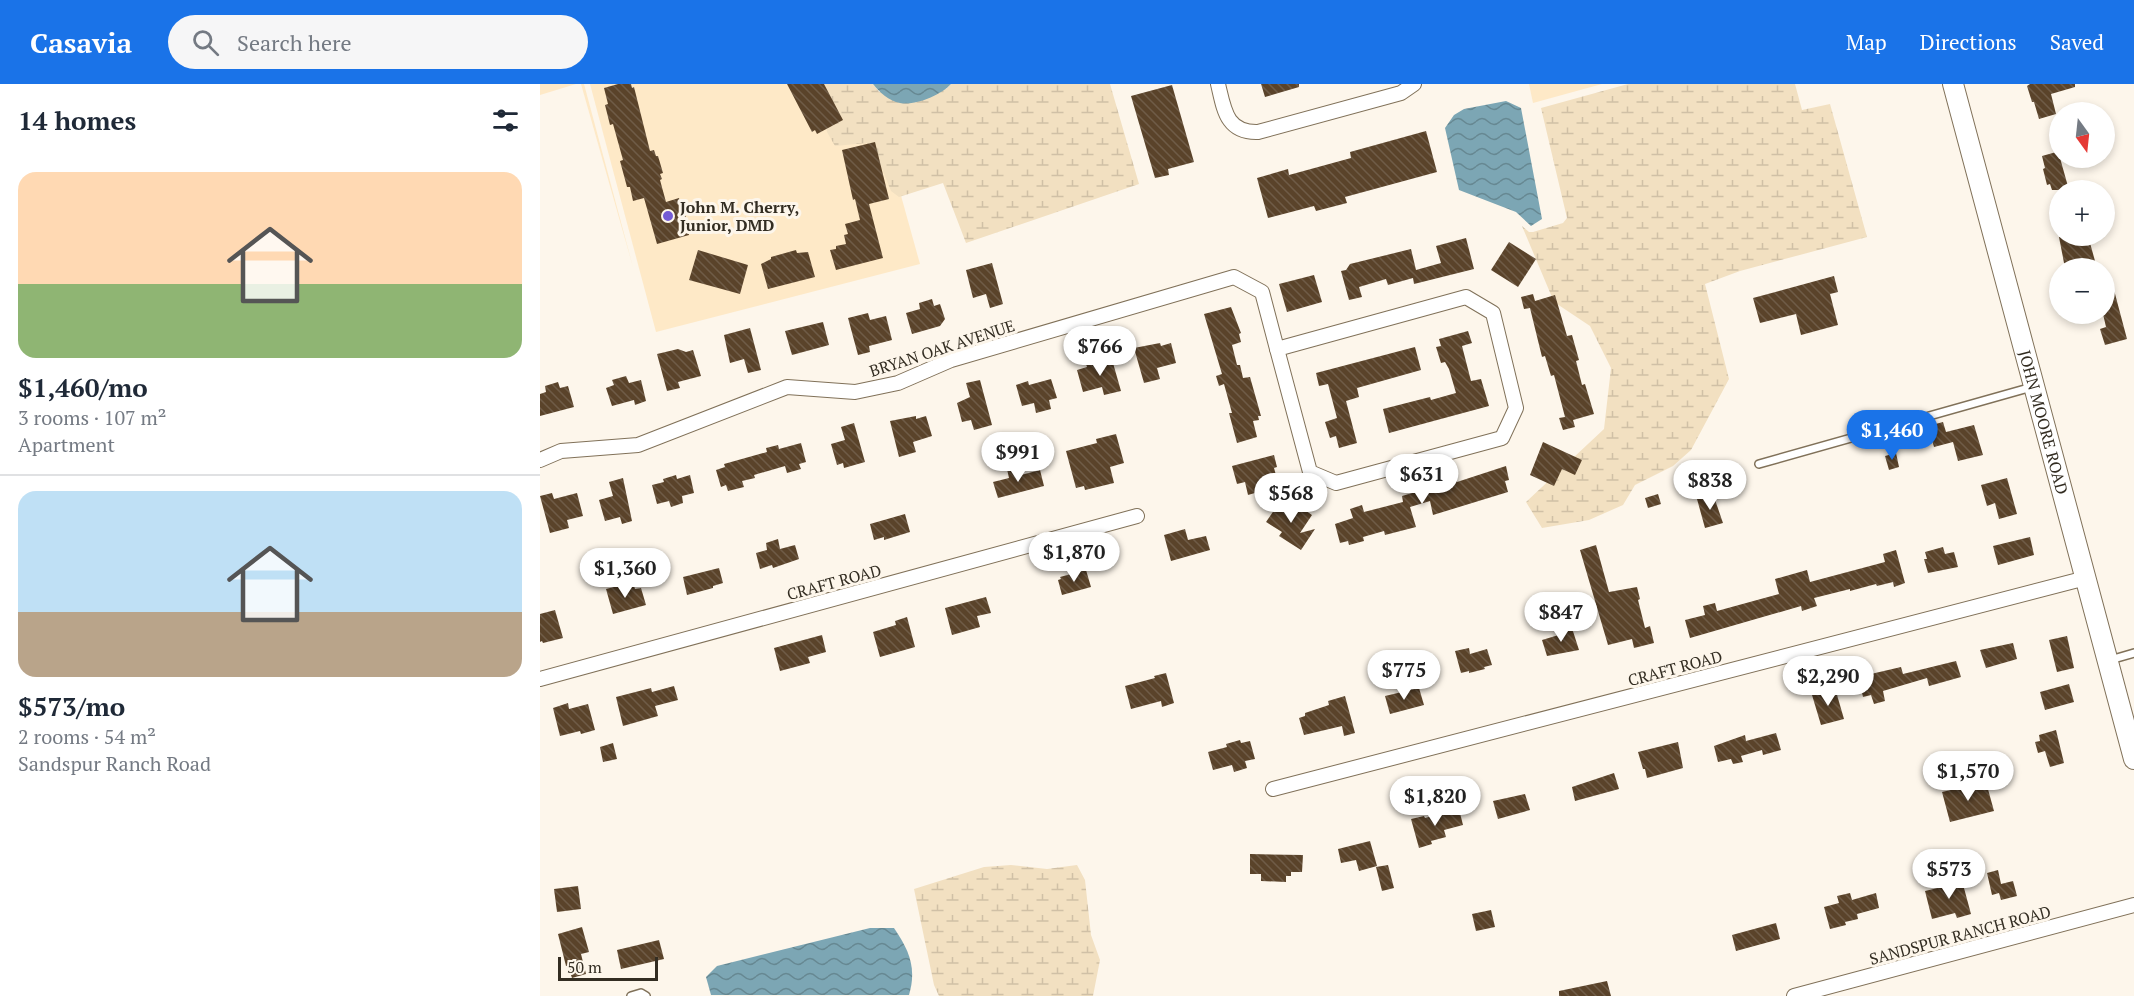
<!DOCTYPE html>
<html lang="en">
<head>
<meta charset="utf-8">
<style>
	:root { --surface:#fff; --page:#f6f6f7; --text:#1f2937; --muted:#747a83; --line:#e0e1e3; --accent:#1a73e8 }
	body { margin:0; font-family:"PT Serif",serif; background:var(--page); color:var(--text); height:100vh; display:flex; flex-direction:column; font-size:22px; white-space:nowrap }
	* { box-sizing:border-box; margin:0 }
	p { font-size:20px; color:var(--muted) }
	.icon { flex:none; width:33px; height:33px; fill:none; stroke:currentColor; stroke-width:2; stroke-linecap:round; stroke-linejoin:round }
	.map { position:relative; flex:1; overflow:hidden }
	.drawer { display:flex; flex-direction:column; background:var(--surface); width:540px }
	.drawer>* { flex:none }
	.needle { width:39px; rotate:165deg }
	.controls { position:absolute; left:1509px; top:18px; display:grid; gap:12px }
	.controls a { display:grid; place-items:center; width:66px; height:66px; border-radius:50%; background:var(--surface); box-shadow:0 3px 9px #0003; font-size:30px }
	.scale { position:absolute; left:18px; bottom:15px; width:100px; box-sizing:border-box; padding-left:6px; border:3px solid #332d22; border-top:0; font-size:16px; line-height:21px; white-space:nowrap; color:#332d22; -webkit-text-stroke:4px #fdf6eb; paint-order:stroke }
	.price { position:absolute; translate:-50% -51px; padding:0 14px; border-radius:21px; background:#fff; color:#222; font-size:20px; line-height:39px; filter:drop-shadow(0 2px 3px #0008) }
	.price::after { content:''; position:absolute; left:50%; top:36px; width:18px; height:14px; margin-left:-9px; background:inherit; clip-path:polygon(0 0,100% 0,50% 100%) }
	.price.selected { background:var(--accent); color:#fff }
	ul { padding:0; list-style:none }
	li { display:grid; align-content:center; gap:12px; height:318px; padding:0 18px }
	li+li { border-top:2px solid var(--line) }
	li span { display:grid; place-items:center; height:186px; border-radius:18px; color:#555 }
	li>.icon { margin-inline-start:auto }
	span .icon { width:108px; height:108px; fill:#fffc; stroke-width:1 }
	li b { font-size:26px }
	h2 { display:flex; justify-content:space-between; align-items:center; height:72px; padding:0 18px; font-size:26px }
	header { display:flex; align-items:center; gap:36px; box-sizing:border-box; height:84px; padding:0 30px; background:var(--accent); color:#fff }
	header strong { font-size:28px }
	nav { display:flex; gap:33px; margin-inline-start:auto; font-size:21px }
	.search { width:420px; height:54px; background:var(--page); display:flex; align-items:center; gap:15px; box-sizing:border-box; padding:0 21px; border-radius:33px; color:var(--muted); font-size:22px }
	main { display:flex; flex:1; min-height:0 }
	.map>svg:first-child { display:block }
	.built { fill:#fee9c7 }
	.wetland { fill:url(#wetland-marsh) }
	.water { fill:url(#water-waves) }
	.building { fill:url(#building-back-hatch) }
	.lines { fill:none; stroke-linecap:round; stroke-linejoin:round }
	.lane-casing { stroke:#807159; stroke-width:10 }
	.street-casing { stroke:#807159; stroke-width:16 }
	.secondary-casing { stroke:#807159; stroke-width:22 }
	.lane { stroke:#fff; stroke-width:7 }
	.street { stroke:#fff; stroke-width:14 }
	.secondary { stroke:#fff; stroke-width:20 }
	.poi-dot { fill:#745bd5; stroke:#fdf6eb; stroke-width:2 }
	.labels { text-anchor:middle; dominant-baseline:central; stroke-width:6; stroke-linejoin:round; paint-order:stroke }
	.poi-label { font-size:16px; font-weight:bold; fill:#332d22; stroke:#fdf6eb; text-anchor:start }
	.street-label { font-size:16px; fill:#332d22; stroke:#fdf6eb }
</style>
</head>
<body>
<header>
<strong>Casavia</strong>
<div class="search"><svg class="icon" aria-label="search" viewBox="0 0 24 24"><circle cx="10" cy="10" r="6"/><path d="M15 15l6 6"/></svg>Search here</div>
<nav><a>Map</a><a>Directions</a><a>Saved</a></nav>
</header>
<main>
<section class="drawer">
<h2>14 homes<svg class="icon" aria-label="filters" viewBox="0 0 24 24"><path d="M4 7h16M4 17h16"/><circle cx="9" cy="7" r="2"/><circle cx="15" cy="17" r="2"/></svg></h2>
<ul>
<li><span style="background:linear-gradient(#ffd9b3 60%,#8fb573 0)"><svg class="icon" aria-label="home" viewBox="0 0 24 24"><path d="M3 11l9-7 9 7M6 9v11h12V9"/></svg></span><div><b>$1,460/mo</b><p>3 rooms · 107 m²</p><p>Apartment</p></div></li>
<li><span style="background:linear-gradient(#bfe0f5 65%,#b9a48a 0)"><svg class="icon" aria-label="home" viewBox="0 0 24 24"><path d="M3 11l9-7 9 7M6 9v11h12V9"/></svg></span><div><b>$573/mo</b><p>2 rooms · 54 m²</p><p>Sandspur Ranch Road</p></div></li>
</ul>
</section>
<div class="map">
<svg width="1594" height="912" viewBox="0 0 1594 912">
	<defs>
		<pattern id="wetland-marsh" width="20" height="14" patternUnits="userSpaceOnUse" patternTransform="scale(1.5)"><rect width="20" height="14" fill="#f2e0c1"/><path d="M1 5h8M5 5V1M11 12h8M15 12V8" fill="none" stroke="#d0c0a6"/></pattern>
		<pattern id="water-waves" width="16" height="10" patternUnits="userSpaceOnUse" patternTransform="scale(1.5)"><rect width="16" height="10" fill="#7ca6b4"/><path d="M0 5q4-4 8 0t8 0" fill="none" stroke="#668892"/></pattern>
		<pattern id="building-back-hatch" width="6" height="6" patternUnits="userSpaceOnUse" patternTransform="scale(1.5)"><rect width="6" height="6" fill="#5a432a"/><path d="M-1 5l2 2M0 0l6 6M5-1l2 2" fill="none" stroke="#6f5c47"/></pattern>
	</defs>
	<rect width="100%" height="100%" fill="#fdf6eb"/>
	<g class="built">
		<polygon points="0,0 36,0 0,11"/>
		<polygon points="41,0 44,0 93,183"/>
		<polygon points="50,0 330,0 380,180 116,248"/>
		<polygon points="989,0 1062,0 993,19"/>
	</g>
	<g class="wetland">
		<polygon points="278,0 333,0 339,8 406,5 411,0 570,0 599,100 426,159 403,99 359,113 351,107 336,70 327,59 295,62 287,48"/>
		<polygon points="1088,0 1255,0 1262,26 1290,20 1327,153 1200,187 1165,200 1189,295 1151,366 1133,382 1095,401 1083,421 1049,436 1002,444 986,418 1064,345 1071,284 1050,242 1014,218 982,142 989,148 993,148 1023,139 1027,134 1001,24"/>
		<polygon points="471,781 507,785 537,781 545,796 551,851 560,876 553,912 399,912 394,901 374,805 444,783"/>
	</g>
	<g class="water">
		<path d="M333,0H411C401,11 375,22 360,19C349,17 339,8 333,0Z"/>
		<polygon points="966,17 981,24 1002,135 991,142 976,128 919,106 905,44 914,31 924,25"/>
		<path d="M330,844H354C369,866 377,884 369,911H171L166,893L177,882Z"/>
	</g>
	<g class="building">
		<polygon points="78,0 91,0 92,4 94,3 110,67 114,66 116,72 118,72 123,89 120,90 122,95 120,96 126,118 139,114 141,124 144,123 149,151 117,160 104,114 93,117 90,103 87,103 80,77 83,76 73,40 70,41 65,21 68,20 64,4"/>
		<polygon points="247,0 284,0 303,36 277,50 275,46 272,48"/>
		<polygon points="721,0 759,0 759,3 725,13"/>
		<polygon points="1490,0 1535,0 1535,3 1511,10 1516,30 1499,35 1494,18 1492,18 1487,2"/>
		<polygon points="632,1 654,78 628,85 629,91 615,94 591,12"/>
		<polygon points="886,47 897,88 805,113 807,119 776,127 774,122 728,134 717,94 748,85 749,91 811,74 810,68"/>
		<polygon points="335,58 349,115 329,120 343,174 296,186 290,166 296,165 296,162 306,160 304,151 308,150 305,140 320,136 315,115 313,116 302,66"/>
		<polygon points="1520,67 1520,74 1529,106 1512,106 1510,100 1507,101 1503,85 1505,84 1502,72"/>
		<polygon points="1525,152 1548,152 1557,184 1525,184 1519,153"/>
		<polygon points="926,154 934,185 874,200 873,194 848,201 846,195 819,203 822,213 809,216 801,187 806,186 810,180 871,165 876,186 901,179 896,162"/>
		<polygon points="969,158 996,175 978,203 951,186"/>
		<polygon points="158,166 208,181 200,210 149,196"/>
		<polygon points="256,166 257,169 268,168 275,193 228,205 221,180 231,175 231,173"/>
		<polygon points="452,179 463,220 450,224 446,210 433,214 426,186"/>
		<polygon points="774,191 782,218 747,228 739,200"/>
		<polygon points="1294,192 1298,208 1290,210 1298,241 1261,251 1256,230 1220,239 1213,214"/>
		<polygon points="1574,206 1587,255 1565,261 1560,245 1566,243 1563,230 1564,230 1564,209"/>
		<polygon points="993,210 995,217 1015,211 1027,252 1032,251 1039,276 1036,277 1042,301 1045,300 1054,330 1033,336 1035,343 1023,346 1019,334 1025,333 1014,291 1011,292 1005,272 1002,273 990,224 984,225 981,213"/>
		<polygon points="392,215 394,222 400,220 405,235 400,242 372,250 366,229 380,225 379,219"/>
		<polygon points="691,223 701,249 699,250 701,258 692,261 697,281 700,281 703,294 710,293 721,332 718,332 719,336 713,337 717,353 697,359 689,329 692,329 684,300 679,302 676,292 682,290 664,230"/>
		<polygon points="328,229 330,236 346,232 352,256 329,262 330,268 318,271 308,234"/>
		<polygon points="283,238 289,261 252,271 245,247"/>
		<polygon points="210,244 221,286 208,289 204,275 190,279 184,251"/>
		<polygon points="928,247 932,259 922,262 931,297 941,295 949,322 849,349 843,325 890,313 891,316 916,309 909,285 905,278 901,279 896,263 901,262 899,255"/>
		<polygon points="620,259 621,262 631,259 636,279 617,284 620,295 604,299 594,264"/>
		<polygon points="875,263 881,286 817,304 819,313 806,317 817,359 799,364 796,352 790,354 785,338 797,334 788,300 779,302 776,289"/>
		<polygon points="138,265 146,268 153,266 161,292 138,298 140,304 127,307 117,270"/>
		<polygon points="571,272 581,307 564,311 562,303 543,308 537,286 547,283 546,280"/>
		<polygon points="86,292 89,299 101,296 106,317 95,321 94,316 72,322 66,304 74,301 72,296"/>
		<polygon points="511,295 517,314 509,316 511,325 496,329 494,319 482,322 476,301 488,297 489,301"/>
		<polygon points="440,296 452,341 434,346 431,336 422,338 417,319 430,313 426,299"/>
		<polygon points="18,298 20,304 28,302 34,323 0,332 0,310 6,308 5,302"/>
		<polygon points="376,332 376,335 386,332 392,352 373,358 376,368 359,373 350,337"/>
		<polygon points="1403,338 1406,348 1434,341 1443,371 1418,377 1413,358 1394,363 1388,342"/>
		<polygon points="314,339 325,378 304,384 303,379 297,381 291,360 305,356 301,343"/>
		<polygon points="576,350 584,379 570,383 574,399 545,406 544,402 536,404 526,367 557,359 556,355"/>
		<polygon points="1003,358 1042,376 1035,391 1022,385 1014,402 990,391"/>
		<polygon points="261,359 266,378 259,380 261,385 247,389 245,382 214,391 215,394 202,397 204,403 188,407 186,401 181,403 176,386 185,383 184,380 227,368 226,364 238,361 239,365"/>
		<polygon points="1356,369 1359,383 1349,386 1345,372"/>
		<polygon points="734,371 737,383 734,384 739,402 708,411 705,398 697,400 692,382"/>
		<polygon points="478,382 481,391 500,386 504,402 458,414 453,398 469,394 467,385"/>
		<polygon points="966,382 969,396 965,397 968,408 893,431 890,417 870,423 876,443 845,451 844,447 823,453 824,457 809,461 808,457 800,459 795,440 813,434 810,425 822,421 824,428 863,418 862,412 886,405 886,400 915,392 917,398"/>
		<polygon points="136,391 137,395 150,391 154,409 142,412 143,419 131,423 129,417 117,420 112,401 124,398 123,395"/>
		<polygon points="83,394 92,437 82,440 80,433 65,437 59,416 73,412 69,398"/>
		<polygon points="1467,394 1477,430 1459,435 1455,419 1447,422 1441,401"/>
		<polygon points="12,409 14,415 37,409 43,432 27,436 29,444 10,449 0,412"/>
		<polygon points="1118,410 1121,420 1108,424 1105,414"/>
		<polygon points="1173,410 1183,439 1165,444 1157,415"/>
		<polygon points="741,416 756,426 759,422 772,431 760,449 775,445 761,466 739,452 742,448 726,438"/>
		<polygon points="365,430 370,448 344,456 344,453 334,456 330,440"/>
		<polygon points="645,445 648,456 666,452 670,466 631,477 624,451"/>
		<polygon points="1490,453 1494,471 1458,481 1453,462"/>
		<polygon points="238,455 240,465 255,461 259,475 233,484 232,481 220,485 216,469 227,466 226,459"/>
		<polygon points="1056,461 1069,508 1097,503 1100,515 1098,516 1105,544 1110,542 1114,559 1094,564 1092,555 1068,561 1040,466"/>
		<polygon points="1403,463 1405,470 1414,468 1418,483 1388,489 1384,475 1387,475 1385,468"/>
		<polygon points="1356,466 1365,499 1354,503 1353,498 1337,502 1336,500 1310,507 1310,505 1274,514 1277,522 1262,527 1261,522 1150,554 1145,536 1165,531 1163,522 1175,519 1177,527 1239,510 1235,495 1267,486 1270,498 1345,478 1343,470"/>
		<polygon points="179,484 183,499 173,502 173,504 147,511 143,493"/>
		<polygon points="546,486 551,503 522,511 518,496 521,495 520,493"/>
		<polygon points="82,501 83,505 94,502 95,505 101,504 106,521 73,530 66,505"/>
		<polygon points="446,513 451,529 437,532 440,543 412,551 405,524"/>
		<polygon points="15,526 23,554 3,559 2,557 0,558 0,530"/>
		<polygon points="367,533 375,563 340,573 333,548 356,541 355,537"/>
		<polygon points="1031,541 1039,566 1007,572 1002,556 1022,550 1020,544"/>
		<polygon points="282,551 286,568 268,573 270,579 240,587 234,564"/>
		<polygon points="1527,552 1534,584 1517,588 1509,556"/>
		<polygon points="1473,559 1477,575 1446,584 1440,566"/>
		<polygon points="929,564 930,570 947,565 952,581 944,583 945,585 929,589 929,587 921,589 915,567"/>
		<polygon points="1416,577 1421,593 1389,602 1387,594 1343,607 1345,617 1334,620 1331,611 1323,613 1318,593 1361,583 1363,590"/>
		<polygon points="626,589 634,619 622,623 621,617 591,625 585,602 615,594 614,592"/>
		<polygon points="1529,600 1534,618 1505,626 1500,608"/>
		<polygon points="134,602 138,616 115,622 118,632 83,642 76,613 111,604 112,608"/>
		<polygon points="879,604 884,621 850,630 845,612"/>
		<polygon points="1295,604 1304,635 1281,641 1272,611"/>
		<polygon points="805,612 815,649 804,652 802,642 764,651 759,634 765,632 765,629 789,621 788,617"/>
		<polygon points="28,619 29,625 48,620 55,646 41,650 40,647 20,652 13,624"/>
		<polygon points="1516,646 1524,679 1510,683 1505,667 1498,669 1495,658 1500,657 1499,651"/>
		<polygon points="1236,649 1241,666 1223,671 1222,666 1201,672 1203,678 1193,680 1191,675 1178,678 1174,662 1205,651 1206,657"/>
		<polygon points="700,656 701,659 710,657 715,675 705,677 707,684 694,688 692,681 673,686 668,668 687,663 686,660"/>
		<polygon points="1138,658 1143,684 1107,694 1105,685 1103,685 1098,668"/>
		<polygon points="73,659 77,675 63,678 60,663"/>
		<polygon points="1074,689 1079,705 1035,717 1032,703"/>
		<polygon points="1446,698 1454,727 1410,738 1402,708"/>
		<polygon points="985,710 990,726 958,735 953,717"/>
		<polygon points="919,725 923,741 904,746 906,753 891,757 892,760 879,764 871,735 884,732 885,734"/>
		<polygon points="830,757 837,782 819,787 816,776 801,779 798,765"/>
		<polygon points="710,770 763,771 762,788 751,788 751,792 746,792 746,798 721,797 721,790 710,790"/>
		<polygon points="848,781 854,804 842,807 836,783"/>
		<polygon points="1458,786 1461,800 1473,797 1477,812 1461,816 1459,809 1452,811 1447,789"/>
		<polygon points="1421,793 1431,830 1417,834 1415,829 1392,835 1385,807 1402,803 1401,798"/>
		<polygon points="38,802 41,825 17,828 14,805"/>
		<polygon points="1310,809 1312,816 1336,809 1339,824 1317,830 1318,835 1305,838 1306,841 1290,845 1284,823 1299,819 1297,812"/>
		<polygon points="951,826 955,843 936,847 932,830"/>
		<polygon points="1236,839 1240,855 1196,867 1192,851"/>
		<polygon points="42,843 49,868 41,870 46,890 32,894 28,882 26,882 18,850"/>
		<polygon points="119,856 124,875 81,885 77,866"/>
		<polygon points="1067,897 1071,912 1019,912 1019,907"/>
	</g>
	<g class="lines">
		<g class="lane-casing">
			<g id="lane">
				<polyline points="1219,380 1492,303"/>
				<polyline points="1570,576 1594,569"/>
				<polyline points="91,912 101,909 106,912"/>
			</g>
		</g>
		<g class="street-casing">
			<g id="street">
				<path d="M678,0C684,25 686,49 718,48L861,9L874,0"/>
				<polygon points="926,213 953,229 976,324 962,354 796,399 770,388 737,265"/>
				<polyline points="0,376 21,367 98,361 247,303 315,308 358,299 411,276 694,193 722,208 737,265"/>
				<polyline points="0,595 597,432"/>
				<polyline points="733,705 1546,494"/>
				<polyline points="1254,912 1594,821"/>
			</g>
		</g>
		<g class="secondary-casing">
			<g id="secondary">
				<path id="s1" d="M1413,0L1594,675"/>
			</g>
		</g>
		<use href="#lane" class="lane"/>
		<use href="#street" class="street"/>
		<use href="#secondary" class="secondary"/>
	</g>
	<circle class="poi-dot" cx="128" cy="132" r="6"/>
	<g class="labels">
		<g class="poi-label">
			<text x="140" y="123">John M. Cherry,<tspan x="140" dy="18">Junior, DMD</tspan></text>
		</g>
		<g class="street-label">
			<text transform="translate(402 264) rotate(-18)">BRYAN OAK AVENUE</text>
			<text stroke="none"><textPath href="#s1" startOffset="350">JOHN MOORE ROAD</textPath></text>
			<text transform="translate(294 498) rotate(-15)">CRAFT ROAD</text>
			<text transform="translate(1135 584) rotate(-15)">CRAFT ROAD</text>
			<text transform="translate(1420 851) rotate(-15)">SANDSPUR RANCH ROAD</text>
		</g>
	</g>
</svg>
<div class="controls">
<a><svg class="needle" viewBox="-14 -14 28 28"><path d="M0-13l5 13h-10z" fill="#e53935"/><path d="M0 13l5-13h-10z" fill="#747a83"/></svg></a>
<a>+</a>
<a>−</a>
</div>
<div class="scale">50 m</div>
<b class="price" style="left:560px;top:293px">$766</b>
<b class="price selected" style="left:1352px;top:377px">$1,460</b>
<b class="price" style="left:478px;top:399px">$991</b>
<b class="price" style="left:882px;top:421px">$631</b>
<b class="price" style="left:1170px;top:427px">$838</b>
<b class="price" style="left:751px;top:440px">$568</b>
<b class="price" style="left:534px;top:499px">$1,870</b>
<b class="price" style="left:85px;top:515px">$1,360</b>
<b class="price" style="left:1021px;top:559px">$847</b>
<b class="price" style="left:864px;top:617px">$775</b>
<b class="price" style="left:1288px;top:623px">$2,290</b>
<b class="price" style="left:1428px;top:718px">$1,570</b>
<b class="price" style="left:895px;top:743px">$1,820</b>
<b class="price" style="left:1409px;top:816px">$573</b>
</div>
</main>
</body>
</html>
